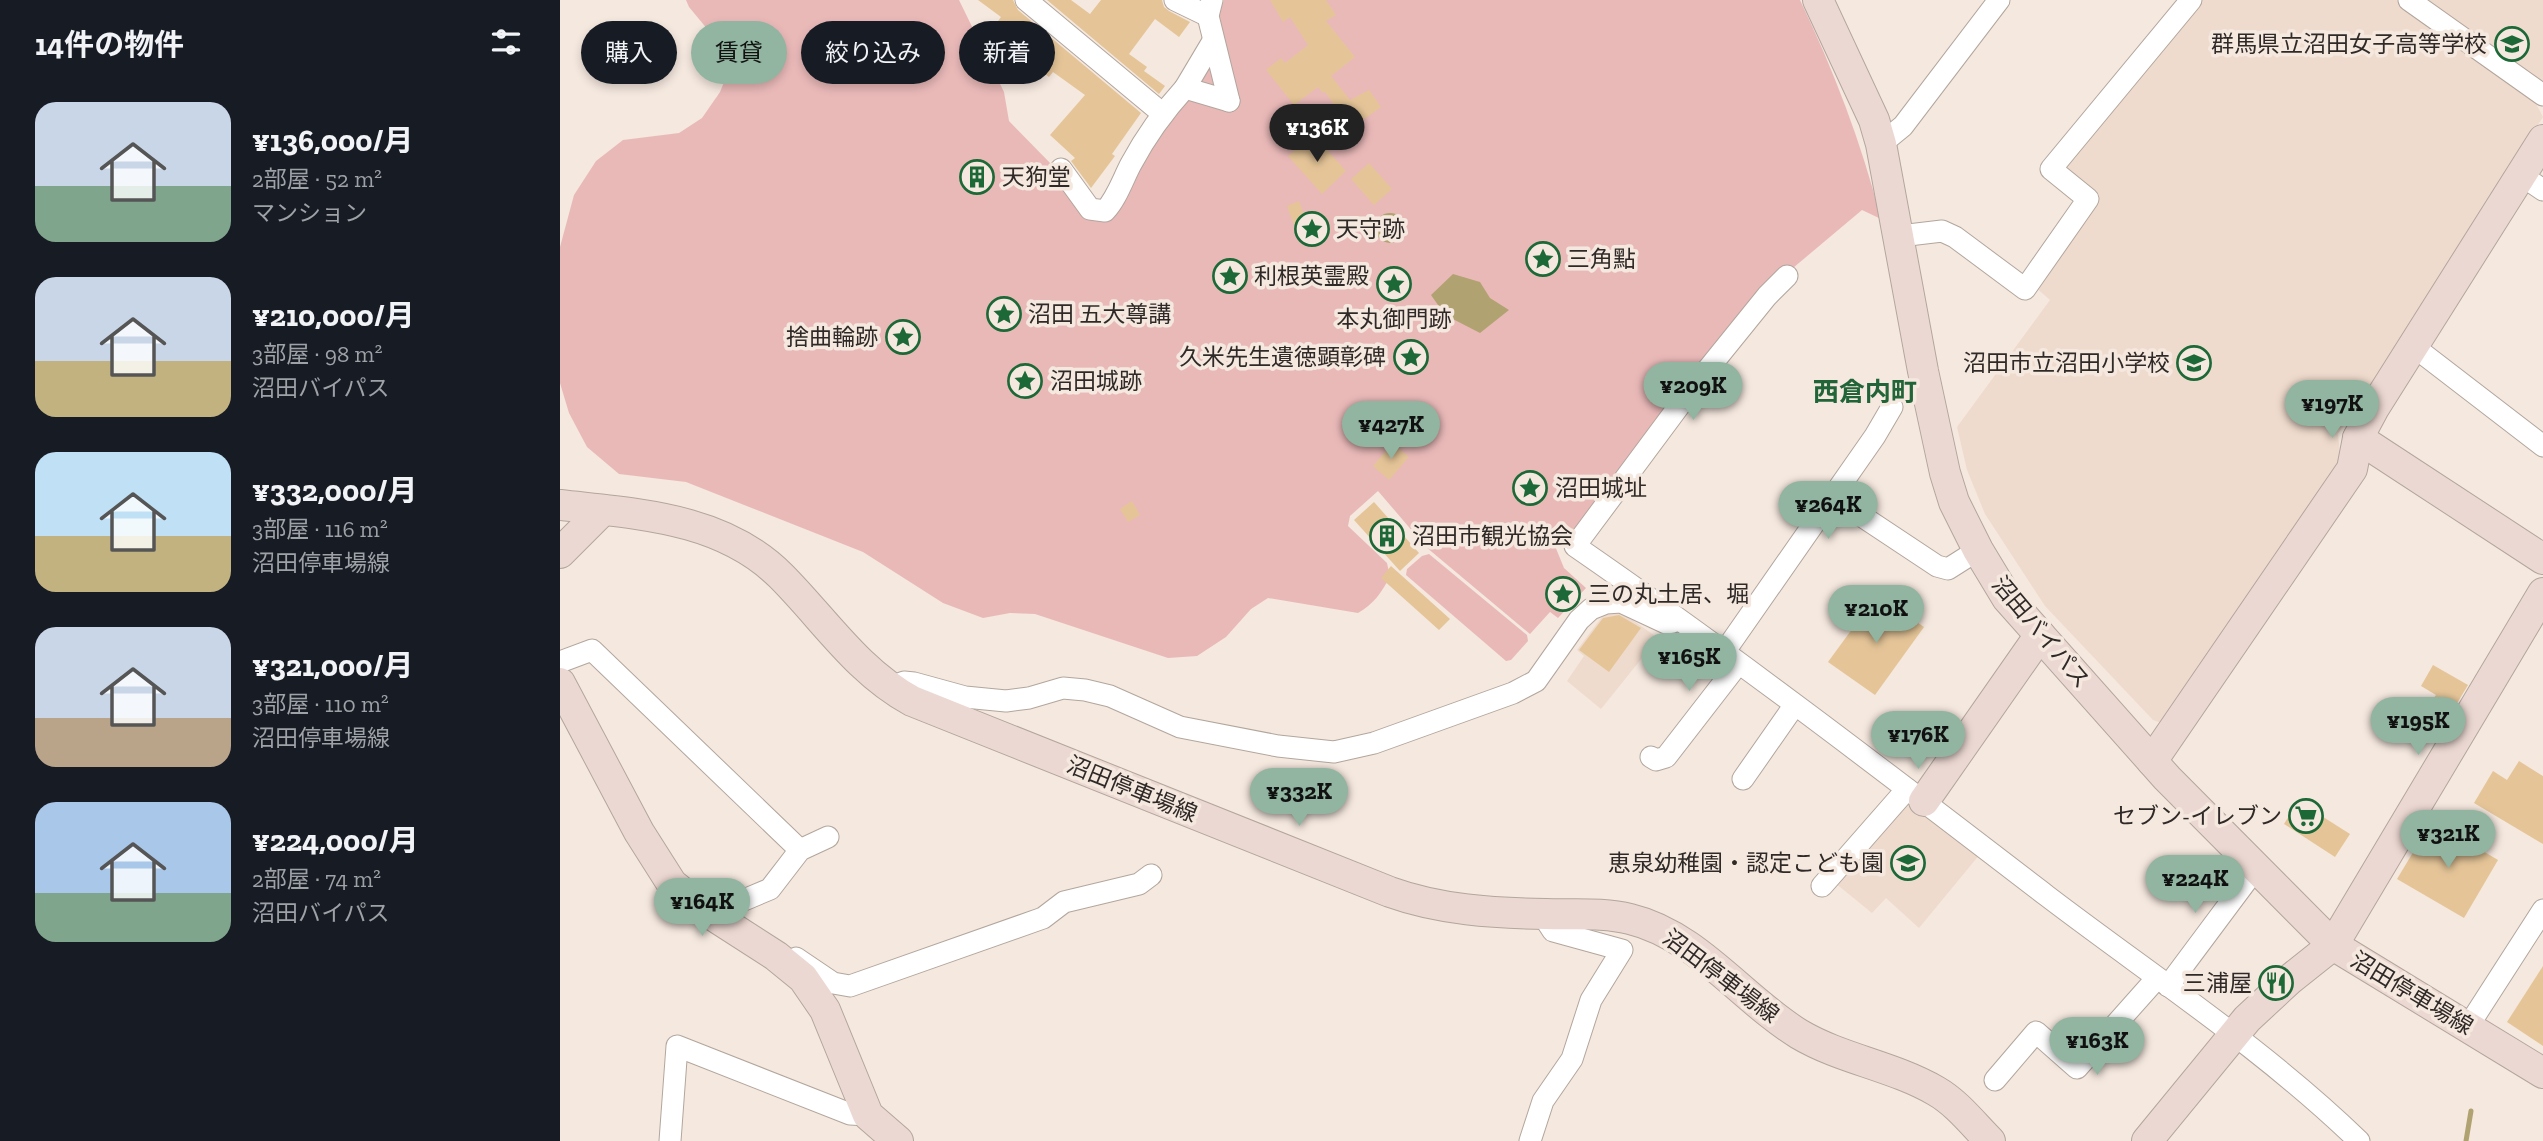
<!DOCTYPE html>
<html lang="ja">
<head>
<meta charset="utf-8">
<style>
	:root { --surface:#171b24; --page:#242831; --text:#f1f3f6; --muted:#9ea1a6; --accent:#91b5a0 }
	body { margin:0; font-family:"Zilla Slab","Noto Sans JP",serif; background:var(--page); color:var(--text); height:100vh; display:flex; flex-direction:column; font-size:26px; white-space:nowrap }
	* { box-sizing:border-box; margin:0 }
	p { font-size:23px; color:var(--muted) }
	.icon { flex:none; width:38px; height:38px; fill:none; stroke:currentColor; stroke-width:2; stroke-linecap:round; stroke-linejoin:round }
	.map { position:relative; flex:1; overflow:hidden }
	.drawer { display:flex; flex-direction:column; background:var(--surface); width:560px }
	.drawer>* { flex:none }
	.hud { position:absolute; left:21px; top:21px; width:665px; height:63px; display:flex; gap:14px }
	.price { position:absolute; translate:-50% -60px; padding:0 16px; border-radius:24px; background:var(--accent); color:#111; font-size:23px; line-height:46px; filter:drop-shadow(0 2px 4px #0008) }
	.price::after { content:''; position:absolute; left:50%; top:42px; width:21px; height:16px; margin-left:-10px; background:inherit; clip-path:polygon(0 0,100% 0,50% 100%) }
	.price.current { background:#222; color:#fff }
	ul { padding:0; list-style:none }
	li { display:flex; align-items:center; gap:21px; height:175px; padding:0 35px }
	li span { display:grid; place-items:center; flex:none; width:196px; height:140px; border-radius:21px; color:#555 }
	li>.icon { margin-inline-start:auto }
	span .icon { width:84px; height:84px; fill:#fffc; stroke-width:1 }
	li b { font-size:30px }
	h2 { display:flex; justify-content:space-between; align-items:center; height:84px; padding:0 35px; font-size:30px }
	.chip { padding:0 24px; border-radius:32px; background:var(--surface); box-shadow:0 4px 10px #0003; font-size:24px; line-height:63px }
	.chip.current { background:var(--accent); color:#111 }
	main { display:flex; flex:1; min-height:0 }
	.map>svg:first-child { display:block }
	.built { fill:#efdbcd }
	.green { fill:#e9b9b8 }
	.water { fill:#b1a371 }
	.lines { fill:none; stroke-linecap:round; stroke-linejoin:round }
	.stream { stroke:#b1a371; stroke-width:5 }
	.building { fill:#e5c598 }
	.street-casing { stroke:#b2a69d; stroke-width:23 }
	.secondary-casing { stroke:#b2a69d; stroke-width:32 }
	.street { stroke:#fff; stroke-width:21 }
	.secondary { stroke:#ecd8d2; stroke-width:30 }
	.labels { text-anchor:middle; dominant-baseline:central; stroke-width:7; stroke-linejoin:round; paint-order:stroke }
	.poi-label { font-size:23px; fill:#2f2a27; stroke:#f5e8df; text-anchor:start }
	.street-label { font-size:23px; fill:#2f2a27; stroke:#f5e8df }
	.quarter-label { font-size:26px; font-weight:bold; fill:#206437; stroke:#f5e8df }
</style>
</head>
<body>
<main>
<section class="drawer">
<h2>14件の物件<svg class="icon" aria-label="filters" viewBox="0 0 24 24"><path d="M4 7h16M4 17h16"/><circle cx="9" cy="7" r="2"/><circle cx="15" cy="17" r="2"/></svg></h2>
<ul>
<li><span style="background:linear-gradient(#c9d6e8 60%,#7fa58c 0)"><svg class="icon" aria-label="home" viewBox="0 0 24 24"><path d="M3 11l9-7 9 7M6 9v11h12V9"/></svg></span><div><b>¥136,000/月</b><p>2部屋 · 52 m²</p><p>マンション</p></div></li>
<li><span style="background:linear-gradient(#c9d6e8 60%,#c2b280 0)"><svg class="icon" aria-label="home" viewBox="0 0 24 24"><path d="M3 11l9-7 9 7M6 9v11h12V9"/></svg></span><div><b>¥210,000/月</b><p>3部屋 · 98 m²</p><p>沼田バイパス</p></div></li>
<li><span style="background:linear-gradient(#bfe0f5 60%,#c2b280 0)"><svg class="icon" aria-label="home" viewBox="0 0 24 24"><path d="M3 11l9-7 9 7M6 9v11h12V9"/></svg></span><div><b>¥332,000/月</b><p>3部屋 · 116 m²</p><p>沼田停車場線</p></div></li>
<li><span style="background:linear-gradient(#c9d6e8 65%,#b9a48a 0)"><svg class="icon" aria-label="home" viewBox="0 0 24 24"><path d="M3 11l9-7 9 7M6 9v11h12V9"/></svg></span><div><b>¥321,000/月</b><p>3部屋 · 110 m²</p><p>沼田停車場線</p></div></li>
<li><span style="background:linear-gradient(#a9c7e8 65%,#7fa58c 0)"><svg class="icon" aria-label="home" viewBox="0 0 24 24"><path d="M3 11l9-7 9 7M6 9v11h12V9"/></svg></span><div><b>¥224,000/月</b><p>2部屋 · 74 m²</p><p>沼田バイパス</p></div></li>
</ul>
</section>
<div class="map">
<svg width="1983" height="1141" viewBox="0 0 1983 1141">
	<rect width="100%" height="100%" fill="#f5e8df"/>
	<g class="built">
		<polygon points="1639,0 1837,0 1971,94 1983,117 1778,434 1781,462 1604,724 1593,720 1485,606 1425,514 1407,470 1397,427 1490,300 1474,286 1538,197 1502,168"/>
		<polygon points="1860,0 1983,0 1983,87"/>
		<polygon points="1051,605 1098,638 1041,709 1007,681 1024,656 1017,650"/>
		<polygon points="1347,789 1425,848 1359,928 1326,898 1312,913 1269,878"/>
	</g>
	<g class="green">
		<path d="M126,0H399L444,92L449,121L493,166L528,211L554,195L660,11L664,0H1240C1274,71 1301,142 1321,219L1302,210L1227,273L1025,524L1006,532L995,546L1004,568L1026,588L998,618L990,612L970,634L866,547L818,491L790,516L788,526L827,563L830,577C821,593 814,604 798,613L708,598L691,609L666,637L637,656L608,658L475,614L450,613L423,618L383,603L303,552L126,482L59,474L27,447L9,413L0,383V247L14,195L36,161L63,140L119,133L142,118L160,92L168,72L163,48L129,7Z"/>
		<polygon points="869,554 967,635 968,641 951,660 946,661 846,575 847,569 862,556"/>
	</g>
	<g class="water">
		<circle cx="830" cy="228" r="15"/>
		<polygon points="893,274 920,282 930,298 949,310 920,333 885,315 871,295"/>
	</g>
	<g class="lines">
		<polyline class="stream" points="1906,1141 1911,1111"/>
	</g>
	<g class="building">
		<polygon points="418,0 453,0 458,10 581,113 552,154 555,156 531,188 511,161 515,158 490,135 525,95 493,72 489,77 455,51 458,47 433,28 441,17"/>
		<polygon points="487,0 511,0 530,14 541,0 602,0 604,7 609,11 630,22 619,37 595,19 569,54 587,67 584,71 605,86 599,94"/>
		<polygon points="710,0 766,0 776,15 766,21 795,57 771,76 790,100 809,90 821,107 800,122 796,118 788,124 765,92 763,93 758,87 734,105 706,70 721,58 725,63 748,45 730,17 723,22"/>
		<polygon points="753,134 786,171 762,194 728,156"/>
		<polygon points="809,163 832,189 814,205 791,179"/>
		<polygon points="739,201 746,220 734,225 727,206"/>
		<polygon points="832,443 849,457 829,480 813,466"/>
		<polygon points="572,501 580,515 568,522 560,509"/>
		<polygon points="814,502 859,553 840,571 794,520"/>
		<polygon points="831,566 890,619 879,630 821,578"/>
		<polygon points="1317,595 1364,627 1315,695 1268,662"/>
		<polygon points="1059,615 1081,628 1049,672 1019,650 1043,618"/>
		<polygon points="1873,665 1908,685 1893,710 1873,699 1876,695 1861,686"/>
		<polygon points="1959,761 1983,776 1983,844 1914,803 1933,771 1947,780"/>
		<polygon points="1738,801 1790,834 1775,857 1724,824"/>
		<polygon points="1872,821 1938,860 1904,918 1837,879"/>
		<polygon points="1983,966 1983,1046 1947,1022"/>
	</g>
	<g class="lines">
		<g class="street-casing">
			<g id="street">
				<polyline points="466,0 603,114"/>
				<polyline points="615,0 648,16"/>
				<polyline points="652,0 648,16 669,101"/>
				<polyline points="1849,0 1983,95"/>
				<polyline points="653,41 625,88 669,101"/>
				<polyline points="1321,144 1343,126 1439,0"/>
				<path d="M501,169L530,209L545,211C557,198 563,179 571,164C586,136 604,111 625,88"/>
				<polyline points="1961,175 1983,190"/>
				<polyline points="1340,236 1382,231 1395,237 1465,289 1528,199 1491,169 1631,0"/>
				<path d="M1227,276L1207,296L1131,390L1015,546C1176,657 1332,777 1487,896C1592,976 1704,1049 1799,1141"/>
				<polyline points="1853,346 1983,446"/>
				<polyline points="1273,497 1377,566 1388,569 1418,550"/>
				<polyline points="1165,651 1315,436 1332,407"/>
				<polyline points="0,662 32,650 240,850"/>
				<polyline points="328,688 344,682 354,683 405,697 446,701 469,698 503,688 525,690 550,696 620,727 718,746 774,752 814,743 953,693 976,681 1019,620 1031,609 1046,603 1061,602 1106,623 1113,622"/>
				<polyline points="1091,757 1096,760 1106,757 1178,664"/>
				<polyline points="1183,779 1234,706"/>
				<polyline points="1262,886 1347,789"/>
				<polyline points="143,909 184,900 210,889 240,850 268,837"/>
				<polyline points="236,958 273,983 290,986 483,918 504,902 579,884 591,875"/>
				<polyline points="1608,986 1696,868"/>
				<polyline points="1907,1028 1983,910"/>
				<polyline points="1435,1080 1476,1032 1517,1068 1597,978"/>
				<polyline points="110,1141 117,1046 290,1114 308,1115"/>
				<polyline points="970,1141 983,1101 1012,1059 1031,1000 1062,950 993,931 982,914"/>
			</g>
		</g>
		<g class="secondary-casing">
			<g id="secondary">
				<polyline points="1258,0 1314,120 1321,144 1363,371 1385,473 1394,502 1418,550 1447,598 1607,778 1773,945 1983,1073"/>
				<polyline points="1798,438 1983,559"/>
				<path d="M0,505C77,514 162,517 221,576C264,619 297,671 352,701L830,892C880,910 933,913 986,914C1014,915 1043,912 1070,919C1137,935 1182,999 1239,1034C1281,1059 1333,1066 1376,1091C1397,1103 1413,1124 1430,1141"/>
				<polyline points="0,553 43,510"/>
				<polyline points="0,683 79,832 112,884 143,909 216,956 243,978 265,1010 308,1115 338,1141"/>
				<polyline points="1592,761 1792,469 1798,438 1814,408 1983,140"/>
				<polyline points="1364,801 1480,635"/>
				<polyline points="1587,1141 1687,1019 1729,980 1773,945 1983,593"/>
			</g>
		</g>
		<use href="#street" class="street"/>
		<use href="#secondary" class="secondary"/>
	</g>
	<defs>
		<g id="school-ring" transform="scale(1.75)"><circle r="9.5" fill="#f5e8df" stroke="#1c6937" stroke-width="1.5"/><path d="M0-5L7-2L0 1L-7-2ZM-4 1L0 2.5L4 1V4Q0 6-4 4Z" fill="#1c6937"/></g>
		<g id="building-ring" transform="scale(1.75)"><circle r="9.5" fill="#f5e8df" stroke="#1c6937" stroke-width="1.5"/><path d="M-4-6H4V6H1V3H-1V6H-4ZM-2.5-4.3h1.7v1.8h-1.7ZM.8-4.3h1.7v1.8H.8ZM-2.5-1h1.7V.8h-1.7ZM.8-1h1.7V.8H.8Z" fill="#1c6937"/></g>
		<g id="sight-ring" transform="scale(1.75)"><circle r="9.5" fill="#f5e8df" stroke="#1c6937" stroke-width="1.5"/><path d="M0-6L1.8-2.2L6-1.7L2.9 1.2L3.7 5.4L0 3.3L-3.7 5.4L-2.9 1.2L-6-1.7L-1.8-2.2Z" fill="#1c6937"/></g>
		<g id="supermarket-ring" transform="scale(1.75)"><circle r="9.5" fill="#f5e8df" stroke="#1c6937" stroke-width="1.5"/><path d="M-6-5.5h2.5l.6 2H6L4.5 2H-2.5L-4.4-4H-6ZM-1.5 3.2a1.3 1.3 0 1 0 .1 0ZM3 3.2a1.3 1.3 0 1 0 .1 0Z" fill="#1c6937"/></g>
		<g id="restaurant-ring" transform="scale(1.75)"><circle r="9.5" fill="#f5e8df" stroke="#1c6937" stroke-width="1.5"/><path d="M-5-6h1v4h1v-4h1v4h1v-4h1v5L-1.5 .5V6h-2V.5L-5-1ZM5-6V6H3V1.5H1.5Q1.5-4 5-6Z" fill="#1c6937"/></g>
	</defs>
	<g fill-rule="evenodd">
		<use href="#school-ring" x="1952" y="44"/>
		<use href="#building-ring" x="417" y="177"/>
		<use href="#sight-ring" x="752" y="229"/>
		<use href="#sight-ring" x="983" y="259"/>
		<use href="#sight-ring" x="670" y="276"/>
		<use href="#sight-ring" x="834" y="284"/>
		<use href="#sight-ring" x="444" y="314"/>
		<use href="#sight-ring" x="343" y="337"/>
		<use href="#sight-ring" x="851" y="357"/>
		<use href="#school-ring" x="1634" y="363"/>
		<use href="#sight-ring" x="465" y="381"/>
		<use href="#sight-ring" x="970" y="488"/>
		<use href="#building-ring" x="827" y="536"/>
		<use href="#sight-ring" x="1003" y="594"/>
		<use href="#supermarket-ring" x="1746" y="816"/>
		<use href="#school-ring" x="1348" y="863"/>
		<use href="#restaurant-ring" x="1716" y="983"/>
	</g>
	<g class="labels">
		<g class="poi-label">
			<text x="1927" y="44" text-anchor="end">群馬県立沼田女子高等学校</text>
			<text x="442" y="177">天狗堂</text>
			<text x="776" y="229">天守跡</text>
			<text x="1007" y="259">三角點</text>
			<text x="694" y="276">利根英霊殿</text>
			<text x="468" y="314">沼田 五大尊講</text>
			<text x="834" y="319" text-anchor="middle">本丸御門跡</text>
			<text x="318" y="337" text-anchor="end">捨曲輪跡</text>
			<text x="826" y="357" text-anchor="end">久米先生遺徳顕彰碑</text>
			<text x="1610" y="363" text-anchor="end">沼田市立沼田小学校</text>
			<text x="490" y="381">沼田城跡</text>
			<text x="995" y="488">沼田城址</text>
			<text x="852" y="536">沼田市観光協会</text>
			<text x="1028" y="594">三の丸土居、堀</text>
			<text x="1722" y="816" text-anchor="end">セブン-イレブン</text>
			<text x="1324" y="863" text-anchor="end">恵泉幼稚園・認定こども園</text>
			<text x="1692" y="983" text-anchor="end">三浦屋</text>
		</g>
		<g class="street-label">
			<text transform="translate(1481 632) rotate(50)">沼田バイパス</text>
			<text transform="translate(572 789) rotate(22)">沼田停車場線</text>
			<text transform="translate(1161 976) rotate(37)">沼田停車場線</text>
			<text transform="translate(1852 993) rotate(31)">沼田停車場線</text>
		</g>
		<g class="quarter-label">
			<text x="1305" y="392">西倉内町</text>
		</g>
	</g>
</svg>
<b class="price current" style="left:757px;top:164px">¥136K</b>
<b class="price" style="left:1133px;top:422px">¥209K</b>
<b class="price" style="left:1772px;top:440px">¥197K</b>
<b class="price" style="left:831px;top:461px">¥427K</b>
<b class="price" style="left:1268px;top:541px">¥264K</b>
<b class="price" style="left:1316px;top:645px">¥210K</b>
<b class="price" style="left:1129px;top:693px">¥165K</b>
<b class="price" style="left:1858px;top:757px">¥195K</b>
<b class="price" style="left:1358px;top:771px">¥176K</b>
<b class="price" style="left:739px;top:828px">¥332K</b>
<b class="price" style="left:1888px;top:870px">¥321K</b>
<b class="price" style="left:1635px;top:915px">¥224K</b>
<b class="price" style="left:142px;top:938px">¥164K</b>
<b class="price" style="left:1537px;top:1077px">¥163K</b>
<div class="hud">
<a class="chip">購入</a>
<a class="chip current">賃貸</a>
<a class="chip">絞り込み</a>
<a class="chip">新着</a>
</div>
</div>
</main>
</body>
</html>
